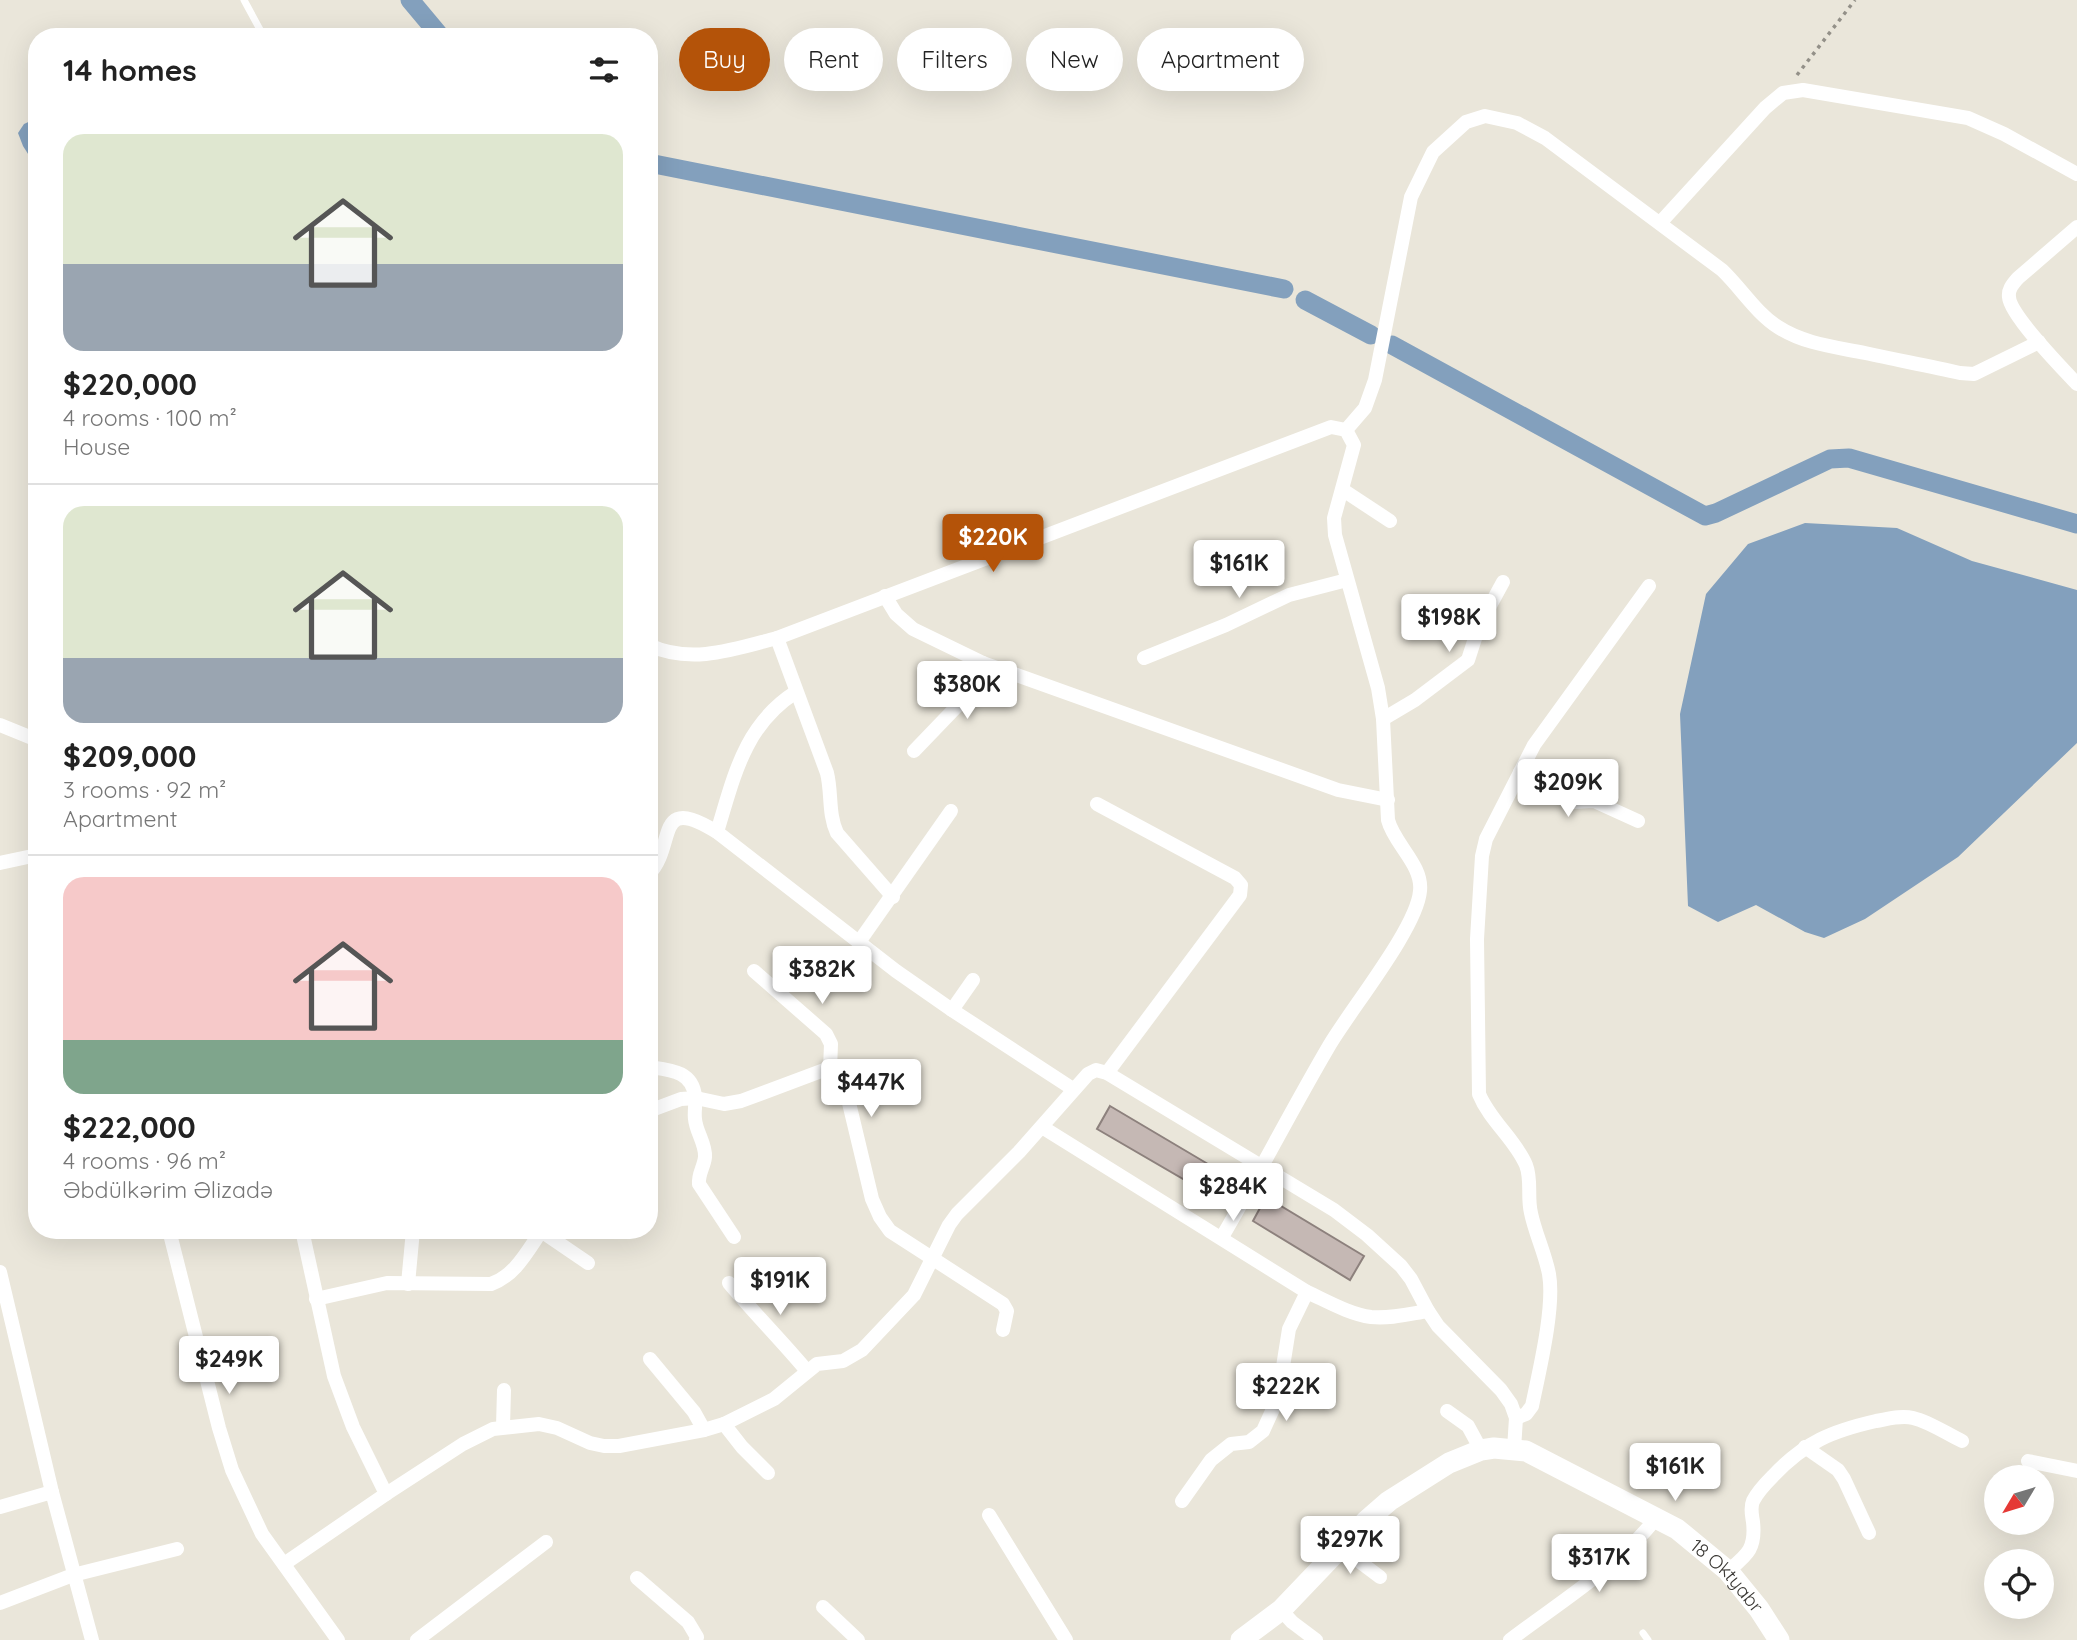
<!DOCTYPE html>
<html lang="en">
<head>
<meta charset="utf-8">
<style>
	:root { --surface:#fff; --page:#f2f2f2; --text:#222; --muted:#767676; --line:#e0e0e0; --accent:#b45309 }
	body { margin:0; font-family:Quicksand,sans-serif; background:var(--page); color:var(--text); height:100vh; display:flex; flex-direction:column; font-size:26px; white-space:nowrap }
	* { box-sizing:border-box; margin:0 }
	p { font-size:23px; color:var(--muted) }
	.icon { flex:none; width:38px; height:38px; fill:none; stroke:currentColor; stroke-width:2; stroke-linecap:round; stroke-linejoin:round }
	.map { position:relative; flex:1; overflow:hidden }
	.side { position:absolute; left:28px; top:28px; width:630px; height:1211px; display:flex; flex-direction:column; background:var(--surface); border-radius:28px; box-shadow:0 7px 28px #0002 }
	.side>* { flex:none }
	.banner { position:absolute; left:679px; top:28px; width:665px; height:63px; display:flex; gap:14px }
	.needle { width:46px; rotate:232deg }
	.tools { position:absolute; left:1984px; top:1465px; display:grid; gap:14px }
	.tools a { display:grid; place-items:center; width:70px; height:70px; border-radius:50%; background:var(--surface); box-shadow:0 7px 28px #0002; font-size:35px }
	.price { position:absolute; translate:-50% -60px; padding:0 16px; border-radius:7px; background:#fff; color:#222; font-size:23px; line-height:46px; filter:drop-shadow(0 2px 4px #0008) }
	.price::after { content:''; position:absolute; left:50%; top:42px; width:21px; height:16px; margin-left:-10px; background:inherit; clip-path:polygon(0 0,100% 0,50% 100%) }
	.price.on { background:var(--accent); color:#fff }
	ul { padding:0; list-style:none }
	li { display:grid; align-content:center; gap:14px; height:371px; padding:0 35px }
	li+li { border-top:2px solid var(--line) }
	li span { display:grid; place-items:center; height:217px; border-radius:21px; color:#555 }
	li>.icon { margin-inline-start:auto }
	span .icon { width:126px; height:126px; fill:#fffc; stroke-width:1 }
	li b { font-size:30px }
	h2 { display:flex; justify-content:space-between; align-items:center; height:84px; padding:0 35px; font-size:30px }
	.tag { padding:0 24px; border-radius:32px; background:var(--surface); box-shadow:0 7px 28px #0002; font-size:24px; line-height:63px }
	.tag.on { background:var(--accent); color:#fff }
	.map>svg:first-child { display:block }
	.water { fill:#83a0bd }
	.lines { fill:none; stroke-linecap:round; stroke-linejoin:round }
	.canal { stroke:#83a0bd; stroke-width:19 }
	.building { fill:#c5b8b4; stroke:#8d817d; stroke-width:2 }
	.path { stroke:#939088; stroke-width:3.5; stroke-dasharray:3.5 5; stroke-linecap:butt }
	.lane { stroke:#fff; stroke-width:7 }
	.street { stroke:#fff; stroke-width:14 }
	.secondary { stroke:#fff; stroke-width:21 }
	.labels { text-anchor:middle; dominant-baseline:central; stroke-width:5; stroke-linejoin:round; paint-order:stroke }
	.street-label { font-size:19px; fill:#3b3935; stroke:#fff }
</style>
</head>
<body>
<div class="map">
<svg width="2077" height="1640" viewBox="0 0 2077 1640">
	<rect width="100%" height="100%" fill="#eae6da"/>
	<g class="water">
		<polygon points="37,118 37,168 23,146 18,133 24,124"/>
		<polygon points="1805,523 1897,528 1972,561 2077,590 2077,743 1958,857 1865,919 1824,938 1805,932 1756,905 1718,922 1688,906 1680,714 1706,594 1748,544"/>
	</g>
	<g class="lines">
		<g class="canal">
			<polyline points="410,0 441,37"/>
			<polyline points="649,163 1284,289"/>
			<polyline points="1305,300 1371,335"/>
			<polyline points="1392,345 1705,516 1716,513 1830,459 1849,458 2077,524"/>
		</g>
	</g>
	<g class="building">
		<polygon points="1110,1106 1240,1183 1228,1205 1097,1129"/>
		<polygon points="1266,1197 1364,1256 1350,1280 1253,1221"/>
	</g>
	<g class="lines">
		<polyline class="path" points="1797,75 1855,0"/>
		<g class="lane">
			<polyline points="244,0 264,37"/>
			<polyline points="1643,1633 1648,1640"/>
		</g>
		<g class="street">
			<polyline points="1660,223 1765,108 1783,93 1803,90 1968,118 2004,134 2077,174"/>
			<path d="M2077,227L2018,278C2013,284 2008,289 2009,297C2010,315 2063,369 2077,384"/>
			<path d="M1346,430L1365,408L1375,380L1411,197L1433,152L1466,122L1485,116L1517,123L1545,138L1722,270C1741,288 1756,313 1778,327C1804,344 1836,347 1865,353C1897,360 1929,366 1960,373L1974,374L2039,342"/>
			<polyline points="1343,490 1390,521"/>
			<polyline points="885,596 896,614 913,629 983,663 1338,790 1388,800"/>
			<path d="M777,638L827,773C832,793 828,814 837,833L893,897"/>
			<path d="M649,645C691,665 735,649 777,638L1331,427L1346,430L1354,445L1334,518L1335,535L1378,688L1383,719L1388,820C1394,844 1423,865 1420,891C1417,928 1350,1010 1329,1046C1292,1109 1259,1174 1222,1237"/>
			<polyline points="1144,658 1226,625 1289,595 1347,580"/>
			<polyline points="1383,719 1415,700 1468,660 1479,626 1503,582"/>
			<polyline points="0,725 37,740"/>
			<polyline points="914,751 963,700 983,663"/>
			<polyline points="1520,772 1572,802 1594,801 1638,821"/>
			<polyline points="1097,804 1235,878 1241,885 1240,895 1107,1073"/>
			<path d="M717,832C734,777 744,725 796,692"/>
			<polyline points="0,863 37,855"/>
			<path d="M649,874C677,845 653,793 717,832L896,971L952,1010L1073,1089"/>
			<polyline points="859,942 951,811"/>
			<polyline points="754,971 826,1034 831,1044 830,1069"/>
			<polyline points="952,1010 973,980"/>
			<path d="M649,1067C670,1070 693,1071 695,1097C696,1104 694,1112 695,1119C696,1132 706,1144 705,1157C704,1167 698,1174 699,1184L734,1237"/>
			<path d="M649,1111L681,1099L696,1098L724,1104L741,1101L824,1070C834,1069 839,1074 844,1082L872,1199L880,1217L890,1231L1003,1304L1007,1311L1003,1330"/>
			<path d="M1042,1127L1307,1292C1327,1301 1349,1314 1371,1317C1390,1319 1409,1314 1428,1311"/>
			<polyline points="169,1230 219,1428 232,1470 262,1534 338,1640"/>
			<polyline points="302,1230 334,1376 353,1427 386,1494"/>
			<polyline points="541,1231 588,1263"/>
			<polyline points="0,1272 52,1492 92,1640"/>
			<path d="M729,1283C754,1313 782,1341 807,1371"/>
			<polyline points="408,1284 413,1230"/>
			<path d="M316,1299L387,1283L491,1284C515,1276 528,1250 542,1230"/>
			<polyline points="650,1359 694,1412 704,1430"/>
			<polyline points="1447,1411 1468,1426 1481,1450"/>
			<path d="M1516,1418L1526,1414L1532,1406C1539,1372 1555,1307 1549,1274C1545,1253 1535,1233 1531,1213C1527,1197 1532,1180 1526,1165C1515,1139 1490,1121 1479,1094L1477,939L1482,856L1486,839L1534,745L1649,586"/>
			<polyline points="724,1424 742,1447 768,1473"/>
			<polyline points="503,1427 504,1390"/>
			<polyline points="1805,1447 1838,1470 1844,1479 1869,1533"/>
			<polyline points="2028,1461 2077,1471"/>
			<polyline points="1182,1501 1211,1460 1231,1444 1249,1442 1263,1431 1278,1398 1289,1329 1307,1292"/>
			<polyline points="0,1507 52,1492"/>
			<polyline points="989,1515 1066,1640"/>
			<polyline points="1340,1547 1380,1577"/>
			<polyline points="284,1564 386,1494 463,1444 493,1429 539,1424 557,1428 590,1443 604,1446 619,1446 704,1430 724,1424 774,1399 817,1364 843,1361 862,1350 914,1295 949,1225 957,1214 1019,1152 1088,1074 1096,1070 1107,1073 1334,1210 1367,1235 1401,1266 1411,1279 1428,1311 1438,1326 1501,1390 1511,1404 1516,1418 1514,1449"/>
			<path d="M1728,1571C1747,1555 1756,1549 1753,1522C1752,1515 1750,1508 1753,1501C1758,1491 1766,1483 1773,1476C1805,1442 1832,1431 1876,1421C1888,1419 1901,1415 1913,1418C1930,1422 1947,1434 1962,1441"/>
			<polyline points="637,1578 688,1622 697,1637 696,1640"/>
			<polyline points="0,1603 73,1575 177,1549"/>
			<polyline points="823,1607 858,1640"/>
			<polyline points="1281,1610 1292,1622 1316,1640"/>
			<polyline points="417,1640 546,1542"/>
			<path d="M1510,1640C1560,1602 1618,1567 1657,1517"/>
		</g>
		<path class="secondary" id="s1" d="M1241,1640L1281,1610L1366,1521L1389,1501L1449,1463L1481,1450L1494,1448L1526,1451L1677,1529L1728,1571L1759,1609L1779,1640"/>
	</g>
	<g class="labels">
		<g class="street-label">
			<text stroke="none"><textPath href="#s1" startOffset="593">18 Oktyabr</textPath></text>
		</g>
	</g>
</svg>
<div class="tools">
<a><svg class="needle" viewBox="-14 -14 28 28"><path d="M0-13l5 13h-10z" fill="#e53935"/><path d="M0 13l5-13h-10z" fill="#767676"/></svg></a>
<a><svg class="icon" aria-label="locate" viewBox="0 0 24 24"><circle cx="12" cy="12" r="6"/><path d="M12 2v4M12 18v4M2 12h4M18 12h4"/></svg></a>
</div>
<b class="price on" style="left:993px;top:574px">$220K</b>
<b class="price" style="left:1239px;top:600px">$161K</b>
<b class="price" style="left:1449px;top:654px">$198K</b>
<b class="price" style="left:967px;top:721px">$380K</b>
<b class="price" style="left:1568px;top:819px">$209K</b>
<b class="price" style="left:822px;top:1006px">$382K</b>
<b class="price" style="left:871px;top:1119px">$447K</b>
<b class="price" style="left:1233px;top:1223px">$284K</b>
<b class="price" style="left:780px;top:1317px">$191K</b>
<b class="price" style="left:229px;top:1396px">$249K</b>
<b class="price" style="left:1286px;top:1423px">$222K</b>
<b class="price" style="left:1675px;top:1503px">$161K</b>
<b class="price" style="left:1350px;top:1576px">$297K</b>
<b class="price" style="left:1599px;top:1594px">$317K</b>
<div class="banner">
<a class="tag on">Buy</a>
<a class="tag">Rent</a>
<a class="tag">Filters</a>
<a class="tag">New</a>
<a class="tag">Apartment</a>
</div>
<section class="side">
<h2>14 homes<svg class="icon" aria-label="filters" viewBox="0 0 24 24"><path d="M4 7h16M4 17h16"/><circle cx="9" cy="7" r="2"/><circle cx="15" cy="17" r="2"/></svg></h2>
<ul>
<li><span style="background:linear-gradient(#dfe7d0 60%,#9aa5b1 0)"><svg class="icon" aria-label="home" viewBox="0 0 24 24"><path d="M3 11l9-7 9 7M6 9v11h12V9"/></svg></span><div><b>$220,000</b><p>4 rooms · 100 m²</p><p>House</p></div></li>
<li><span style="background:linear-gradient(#dfe7d0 70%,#9aa5b1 0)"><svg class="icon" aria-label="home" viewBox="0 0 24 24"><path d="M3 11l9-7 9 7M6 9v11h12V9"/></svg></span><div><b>$209,000</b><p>3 rooms · 92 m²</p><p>Apartment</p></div></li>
<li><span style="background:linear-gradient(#f6c9c9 75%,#7fa58c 0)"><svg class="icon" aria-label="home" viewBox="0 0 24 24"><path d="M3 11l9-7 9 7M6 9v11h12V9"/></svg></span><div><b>$222,000</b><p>4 rooms · 96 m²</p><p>Əbdülkərim Əlizadə</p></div></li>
</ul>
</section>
</div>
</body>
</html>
